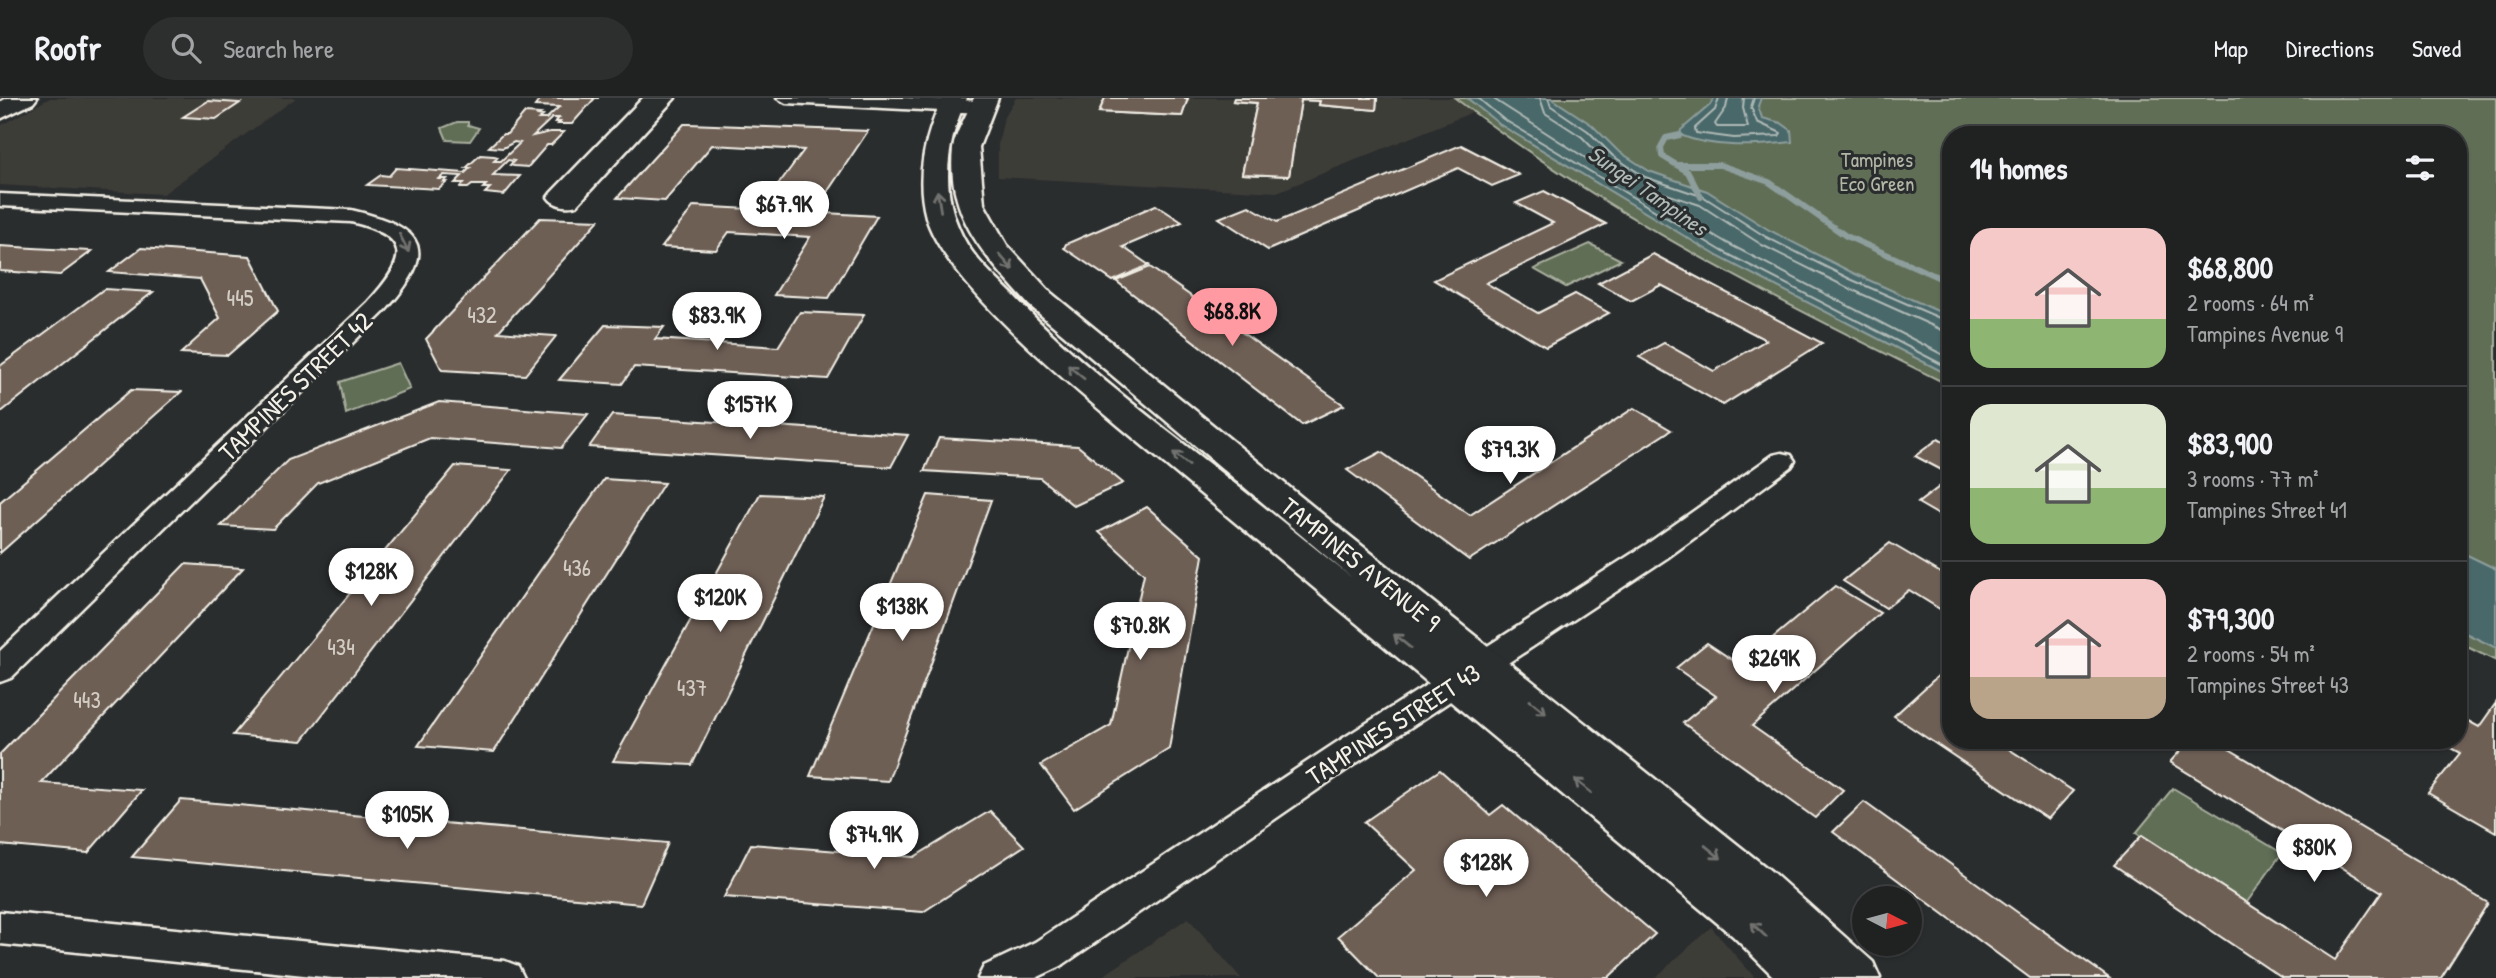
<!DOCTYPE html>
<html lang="en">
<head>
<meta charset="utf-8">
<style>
	:root { --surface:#202222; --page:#2d2f2f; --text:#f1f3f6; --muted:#a2a4a5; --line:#3d3f40; --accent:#ff9aa2 }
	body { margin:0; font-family:"Patrick Hand",sans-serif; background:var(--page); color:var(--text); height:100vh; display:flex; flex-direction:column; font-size:26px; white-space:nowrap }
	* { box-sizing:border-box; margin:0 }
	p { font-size:23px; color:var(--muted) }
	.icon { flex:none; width:38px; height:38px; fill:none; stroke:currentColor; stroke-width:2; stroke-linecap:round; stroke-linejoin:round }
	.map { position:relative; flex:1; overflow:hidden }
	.side { position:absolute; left:1942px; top:28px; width:525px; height:623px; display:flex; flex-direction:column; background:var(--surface); border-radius:28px; box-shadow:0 2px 5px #0004,0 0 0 2px var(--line) }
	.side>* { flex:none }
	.needle { width:46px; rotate:96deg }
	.fabs { position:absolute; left:1852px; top:788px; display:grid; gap:14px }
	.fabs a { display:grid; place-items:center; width:70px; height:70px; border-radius:50%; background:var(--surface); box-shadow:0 2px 5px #0004,0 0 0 2px var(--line); font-size:35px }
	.price { position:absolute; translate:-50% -60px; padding:0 16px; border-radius:24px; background:#fff; color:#222; font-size:23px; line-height:46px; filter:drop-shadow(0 2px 4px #0008) }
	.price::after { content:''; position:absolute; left:50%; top:42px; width:21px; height:16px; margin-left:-10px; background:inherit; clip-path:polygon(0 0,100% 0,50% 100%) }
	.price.current { background:var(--accent); color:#111 }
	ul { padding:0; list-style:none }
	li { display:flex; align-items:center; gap:21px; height:175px; padding:0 28px }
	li+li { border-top:2px solid var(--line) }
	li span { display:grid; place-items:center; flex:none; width:196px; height:140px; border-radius:21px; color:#555 }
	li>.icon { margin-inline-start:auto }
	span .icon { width:84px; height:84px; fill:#fffc; stroke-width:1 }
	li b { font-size:30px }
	h2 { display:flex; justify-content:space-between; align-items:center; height:84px; padding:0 28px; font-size:30px }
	header { display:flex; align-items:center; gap:42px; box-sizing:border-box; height:98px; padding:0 35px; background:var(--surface); border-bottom:2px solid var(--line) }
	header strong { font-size:33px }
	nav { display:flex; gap:38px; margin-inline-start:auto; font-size:24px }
	.search { width:490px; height:63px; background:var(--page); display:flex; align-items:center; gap:18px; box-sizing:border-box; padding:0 24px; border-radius:38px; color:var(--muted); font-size:26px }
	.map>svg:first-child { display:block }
	.built { fill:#3e3c39 }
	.green { fill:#616e56; stroke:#aab09f; stroke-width:2 }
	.water { fill:#49676a; stroke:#8d9e9c; stroke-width:2 }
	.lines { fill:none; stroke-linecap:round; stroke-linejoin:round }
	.shore { stroke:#b0bab6; stroke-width:2 }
	.stream { stroke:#8d9e9c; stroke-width:6 }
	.building { fill:#6e5e54; stroke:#f4f1e8; stroke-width:2 }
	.minor-casing { stroke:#f4f1e8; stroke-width:5 }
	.major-casing { stroke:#f4f1e8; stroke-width:5 }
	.minor { fill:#2a2d2e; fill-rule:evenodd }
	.major { fill:#2a2d2e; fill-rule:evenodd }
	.oneway { stroke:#71726f }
	.labels { text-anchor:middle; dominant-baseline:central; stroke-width:6; stroke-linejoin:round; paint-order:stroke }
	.far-park-label { font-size:21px; fill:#b2b6a6; stroke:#2a2d2e }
	.far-water-label { font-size:23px; font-style:italic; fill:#b0bab6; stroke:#2a2d2e }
	.number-label { font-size:23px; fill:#d2ccc3 }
	.street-label { font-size:26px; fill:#f4f1e8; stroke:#2a2d2e }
</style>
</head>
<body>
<header>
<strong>Roofr</strong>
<div class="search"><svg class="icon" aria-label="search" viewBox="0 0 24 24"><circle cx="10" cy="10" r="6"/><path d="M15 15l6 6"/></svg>Search here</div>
<nav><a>Map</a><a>Directions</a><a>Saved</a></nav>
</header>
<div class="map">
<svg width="2496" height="880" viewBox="0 0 2496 880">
	<rect width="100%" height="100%" fill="#2a2d2e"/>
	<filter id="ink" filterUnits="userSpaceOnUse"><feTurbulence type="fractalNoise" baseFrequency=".0143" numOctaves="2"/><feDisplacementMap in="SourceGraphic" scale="14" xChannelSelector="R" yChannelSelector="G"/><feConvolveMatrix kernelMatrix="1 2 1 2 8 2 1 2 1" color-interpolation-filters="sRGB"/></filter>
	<g filter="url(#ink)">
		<g class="built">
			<polygon points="50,0 296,0 163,96 0,87 0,28"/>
			<polygon points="1016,0 1455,0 1473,14 1277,94 998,79 998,47 1004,19"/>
			<polygon points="1188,820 1241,880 1100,880"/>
			<polygon points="1711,829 1755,880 1655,880"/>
		</g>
		<g class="green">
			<path d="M1455,0H2496V563L2459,545V37H1951V288C1780,204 1606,117 1455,0Z"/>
			<polygon points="457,24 468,24 468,27 479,30 470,43 447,42 442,30"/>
			<polygon points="1590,146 1621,162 1566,189 1534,171"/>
			<polygon points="398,265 410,291 346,316 340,284"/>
			<polygon points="2173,690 2282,755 2245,807 2136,735"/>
		</g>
		<g class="water">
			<polygon points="1467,0 1551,0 1592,27 1617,52 1649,73 1707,93 1769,132 1853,175 1951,219 1951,278 1719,159 1499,26"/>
			<path d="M1714,0H1761L1758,8L1762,20L1781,25L1791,32L1792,44C1756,48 1714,51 1680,37L1681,32L1710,7Z"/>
			<polygon points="2459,453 2496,471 2496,550 2459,532"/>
		</g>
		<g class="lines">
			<g class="shore">
				<polyline points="1478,0 1503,21 1722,153 1951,271"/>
				<polyline points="1492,0 1623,84 1627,83 1627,78 1606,64 1582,39 1545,15 1540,0"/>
				<polyline points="1548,0 1551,8 1588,33 1613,58 1645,79 1704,99 1766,139 1850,181 1951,225"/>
				<polyline points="1719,0 1715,12 1695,30 1696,35 1734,40 1779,38 1781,35 1757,24 1751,9 1754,0"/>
				<polyline points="1728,0 1726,10 1715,26 1717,29 1748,29 1743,10 1744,0"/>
				<polyline points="1951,233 1942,232 1846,189 1762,147 1700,107 1645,89 1641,91 1643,95 1727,145 1951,261"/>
			</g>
			<g class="stream">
				<polyline points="1680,37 1666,40 1661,49 1662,58 1688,74 1701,99"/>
				<polyline points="1678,67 1720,67 1769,84 1846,138 1951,185"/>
			</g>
		</g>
		<g class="building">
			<polygon points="595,0 572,26 558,26 560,24 555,24 559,20 552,20 533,38 550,34 564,34 551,47 547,47 528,69 514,68 510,67 514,63 508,62 493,77 520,78 504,97 485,95 490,90 483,90 486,87 472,87 468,90 460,90 464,85 455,85 462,78 444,77 439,81 447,81 444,84 447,84 439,91 367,87 381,77 389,78 396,70 465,75 470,70 466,70 480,57 494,58 498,59 494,63 501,63 520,45 514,44 503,50 489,49 503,36 507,36 525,15 540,16 538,17 543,18 539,21 546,21 559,9 535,8 541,0 599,0"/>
			<polygon points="1105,0 1188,0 1182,18 1099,14"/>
			<polygon points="1105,0 1188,0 1182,18 1099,14"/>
			<polygon points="1234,0 1377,0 1376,12 1319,7 1320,3 1301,2 1289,78 1242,76 1257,5 1233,3"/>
			<polygon points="1234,0 1377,0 1376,12 1319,7 1320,3 1301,2 1289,78 1242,76 1257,5 1233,3"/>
			<polygon points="208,3 240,5 216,21 183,19"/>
			<polygon points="684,26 689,26 868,33 822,102 769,99 804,52 712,47 665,103 617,100"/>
			<polygon points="1461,47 1519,77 1492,88 1458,70 1268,152 1219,120 1249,108 1277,124"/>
			<polygon points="1544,93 1606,126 1486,185 1538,215 1575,196 1609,215 1546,249 1434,182 1553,125 1516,105"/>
			<polygon points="1156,107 1182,124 1123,149 1149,167 1113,183 1064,150 1066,146"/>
			<polygon points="694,108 825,115 877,118 829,200 774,197 810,139 729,134 716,152 662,149"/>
			<polygon points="540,120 599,122 498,234 556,238 525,277 442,272 426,241"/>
			<polygon points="0,148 33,150 92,153 60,177 0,173"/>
			<polygon points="141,150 250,158 278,213 228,257 181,255 220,220 200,181 109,174"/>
			<polygon points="1653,156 1822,245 1723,307 1639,259 1664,245 1714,273 1766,242 1661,187 1631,203 1598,185"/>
			<polygon points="1150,169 1306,280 1344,307 1302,327 1116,183"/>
			<polygon points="104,191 153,194 0,315 0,268"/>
			<polygon points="800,214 864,217 828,281 634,269 622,286 559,282 605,227 664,229 655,241 778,249"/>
			<polygon points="131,292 181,294 0,455 0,404"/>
			<polygon points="439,304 588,316 561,350 430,340 318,385 273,431 221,428 288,362"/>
			<polygon points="1634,310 1671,332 1469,462 1347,372 1381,354 1470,417"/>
			<polygon points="612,317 908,337 891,369 589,349"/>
			<polygon points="939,340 1078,348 1123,385 1074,408 1040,380 924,373"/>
			<polygon points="1938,341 1951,348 1951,377 1915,358"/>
			<polygon points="455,368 511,372 302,643 233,637"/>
			<polygon points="1951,380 1951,424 1918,405"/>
			<polygon points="604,381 664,385 494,654 418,648"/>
			<polygon points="760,396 824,399 692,667 613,663"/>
			<polygon points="928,397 991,402 888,683 810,678"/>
			<polygon points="1147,409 1203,458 1169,651 1074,711 1041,667 1111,627 1144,476 1099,434"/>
			<polygon points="1890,445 1951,481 1951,518 1909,492 1886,510 1843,483"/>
			<polygon points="185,466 243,470 41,685 142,692 88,755 0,747 0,656"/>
			<polygon points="1835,488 1880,515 1752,628 1843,692 1815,720 1683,625 1716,598 1676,570 1707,545 1740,567"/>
			<polygon points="1951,566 1951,642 1995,642 2073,693 2048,721 1894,618"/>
			<polygon points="2496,605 2496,734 2428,695 2460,655 2436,642 2459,642 2459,618 2479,629"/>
			<polygon points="2190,642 2214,642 2488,805 2441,880 2282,880 2114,767 2142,737 2335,862 2382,794 2170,664"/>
			<polygon points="1440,672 1490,717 1503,707 1655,836 1608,880 1379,880 1338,838 1416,772 1364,724"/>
			<polygon points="181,702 410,722 668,745 641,806 132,759"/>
			<polygon points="1864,704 2109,880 2030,880 1833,734"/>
			<polygon points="990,713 1024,748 923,814 724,799 751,746 914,759"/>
		</g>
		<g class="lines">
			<g class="minor-casing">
				<g id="minor">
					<path d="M643,0H675L577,107C568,110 554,108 548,99L551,95Z"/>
					<polygon points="777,0 906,0 981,3 990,9 981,15 786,5"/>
					<path d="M0,96L351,112C428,130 439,153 384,214L11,580L0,584V553L368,204C406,163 414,139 351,124L0,108Z"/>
					<polygon points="1782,355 1791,357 1795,363 1791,369 1667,460 1358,664 1061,868 1036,880 978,880 984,868 1035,844 1334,646 1647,446 1773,357"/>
					<polygon points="0,814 505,863 518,868 524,880 333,880 0,846"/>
				</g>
			</g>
			<g class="major-casing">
				<g id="major">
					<polygon points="7,0 37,0 33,5 0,21 0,4"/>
					<path d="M943,0H967C947,41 940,91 960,133C971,159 995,179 1014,198C1071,259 1137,309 1203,361C1253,400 1303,440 1352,480L1029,207C987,160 946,120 953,51C955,35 968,15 974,0H998L979,49L984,106L1007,147L1051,195L1327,420L1772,774L1873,864L1880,880H1775L1733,838L1119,328C1066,283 945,184 926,119C915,79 925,36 943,0Z"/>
				</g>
			</g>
			<use href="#minor" class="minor"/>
			<use href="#major" class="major"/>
		</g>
		<defs><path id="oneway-shaft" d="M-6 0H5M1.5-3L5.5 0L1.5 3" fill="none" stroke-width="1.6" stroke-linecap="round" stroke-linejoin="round" transform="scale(1.75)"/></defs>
		<g class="oneway">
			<use href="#oneway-shaft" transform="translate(939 103) rotate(-99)"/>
			<use href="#oneway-shaft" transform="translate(404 145) rotate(63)"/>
			<use href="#oneway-shaft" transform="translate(1006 164) rotate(49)"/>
			<use href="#oneway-shaft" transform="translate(1076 274) rotate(-140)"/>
			<use href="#oneway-shaft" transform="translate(1181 361) rotate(-141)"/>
			<use href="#oneway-shaft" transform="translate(1402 543) rotate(-141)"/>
			<use href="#oneway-shaft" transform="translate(1538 609) rotate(39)"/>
			<use href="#oneway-shaft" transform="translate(1583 688) rotate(-141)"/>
			<use href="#oneway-shaft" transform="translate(1713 754) rotate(39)"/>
			<use href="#oneway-shaft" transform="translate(1759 832) rotate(-136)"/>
		</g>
	</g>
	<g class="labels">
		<g class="far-park-label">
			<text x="1877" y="61">Tampines<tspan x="1877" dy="24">Eco Green</tspan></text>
		</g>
		<g class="far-water-label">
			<text transform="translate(1648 92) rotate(35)">Sungei Tampines</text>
		</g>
		<g class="number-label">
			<text x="240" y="199">445</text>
			<text x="482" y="216">432</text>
			<text x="577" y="469">436</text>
			<text x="341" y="548">434</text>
			<text x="692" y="589">437</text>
			<text x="87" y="601">443</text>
		</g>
		<g class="street-label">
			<text transform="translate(295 288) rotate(-44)">TAMPINES STREET 42</text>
			<text transform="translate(1361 466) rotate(39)">TAMPINES AVENUE 9</text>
			<text transform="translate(1393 626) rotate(-33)">TAMPINES STREET 43</text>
		</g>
	</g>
</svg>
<div class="fabs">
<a><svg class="needle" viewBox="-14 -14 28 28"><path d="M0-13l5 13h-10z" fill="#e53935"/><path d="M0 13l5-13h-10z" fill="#a2a4a5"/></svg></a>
</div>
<b class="price" style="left:784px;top:143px">$67.9K</b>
<b class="price current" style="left:1232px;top:250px">$68.8K</b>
<b class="price" style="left:717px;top:254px">$83.9K</b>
<b class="price" style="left:750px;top:343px">$157K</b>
<b class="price" style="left:1510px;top:388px">$79.3K</b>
<b class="price" style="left:371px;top:510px">$128K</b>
<b class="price" style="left:720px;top:536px">$120K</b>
<b class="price" style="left:902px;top:545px">$138K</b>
<b class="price" style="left:1140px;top:564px">$70.8K</b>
<b class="price" style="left:1774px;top:597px">$269K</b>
<b class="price" style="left:407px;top:753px">$105K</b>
<b class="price" style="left:874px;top:773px">$74.9K</b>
<b class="price" style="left:2314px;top:786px">$80K</b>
<b class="price" style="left:1486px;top:801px">$128K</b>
<section class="side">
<h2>14 homes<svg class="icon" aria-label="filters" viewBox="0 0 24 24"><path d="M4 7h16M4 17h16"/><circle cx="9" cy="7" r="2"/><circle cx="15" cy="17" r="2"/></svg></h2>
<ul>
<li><span style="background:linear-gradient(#f6c9c9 65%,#8fb573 0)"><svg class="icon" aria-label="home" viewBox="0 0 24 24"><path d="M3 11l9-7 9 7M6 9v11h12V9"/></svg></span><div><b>$68,800</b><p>2 rooms · 64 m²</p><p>Tampines Avenue 9</p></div></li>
<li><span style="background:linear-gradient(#dfe7d0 60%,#8fb573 0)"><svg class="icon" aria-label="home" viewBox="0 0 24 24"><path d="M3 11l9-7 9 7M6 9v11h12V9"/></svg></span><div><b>$83,900</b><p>3 rooms · 77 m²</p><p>Tampines Street 41</p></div></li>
<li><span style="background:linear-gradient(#f6c9c9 70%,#b9a48a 0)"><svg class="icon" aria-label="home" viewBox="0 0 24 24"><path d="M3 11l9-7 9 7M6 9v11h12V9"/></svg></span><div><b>$79,300</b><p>2 rooms · 54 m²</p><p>Tampines Street 43</p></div></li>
</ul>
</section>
</div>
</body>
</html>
